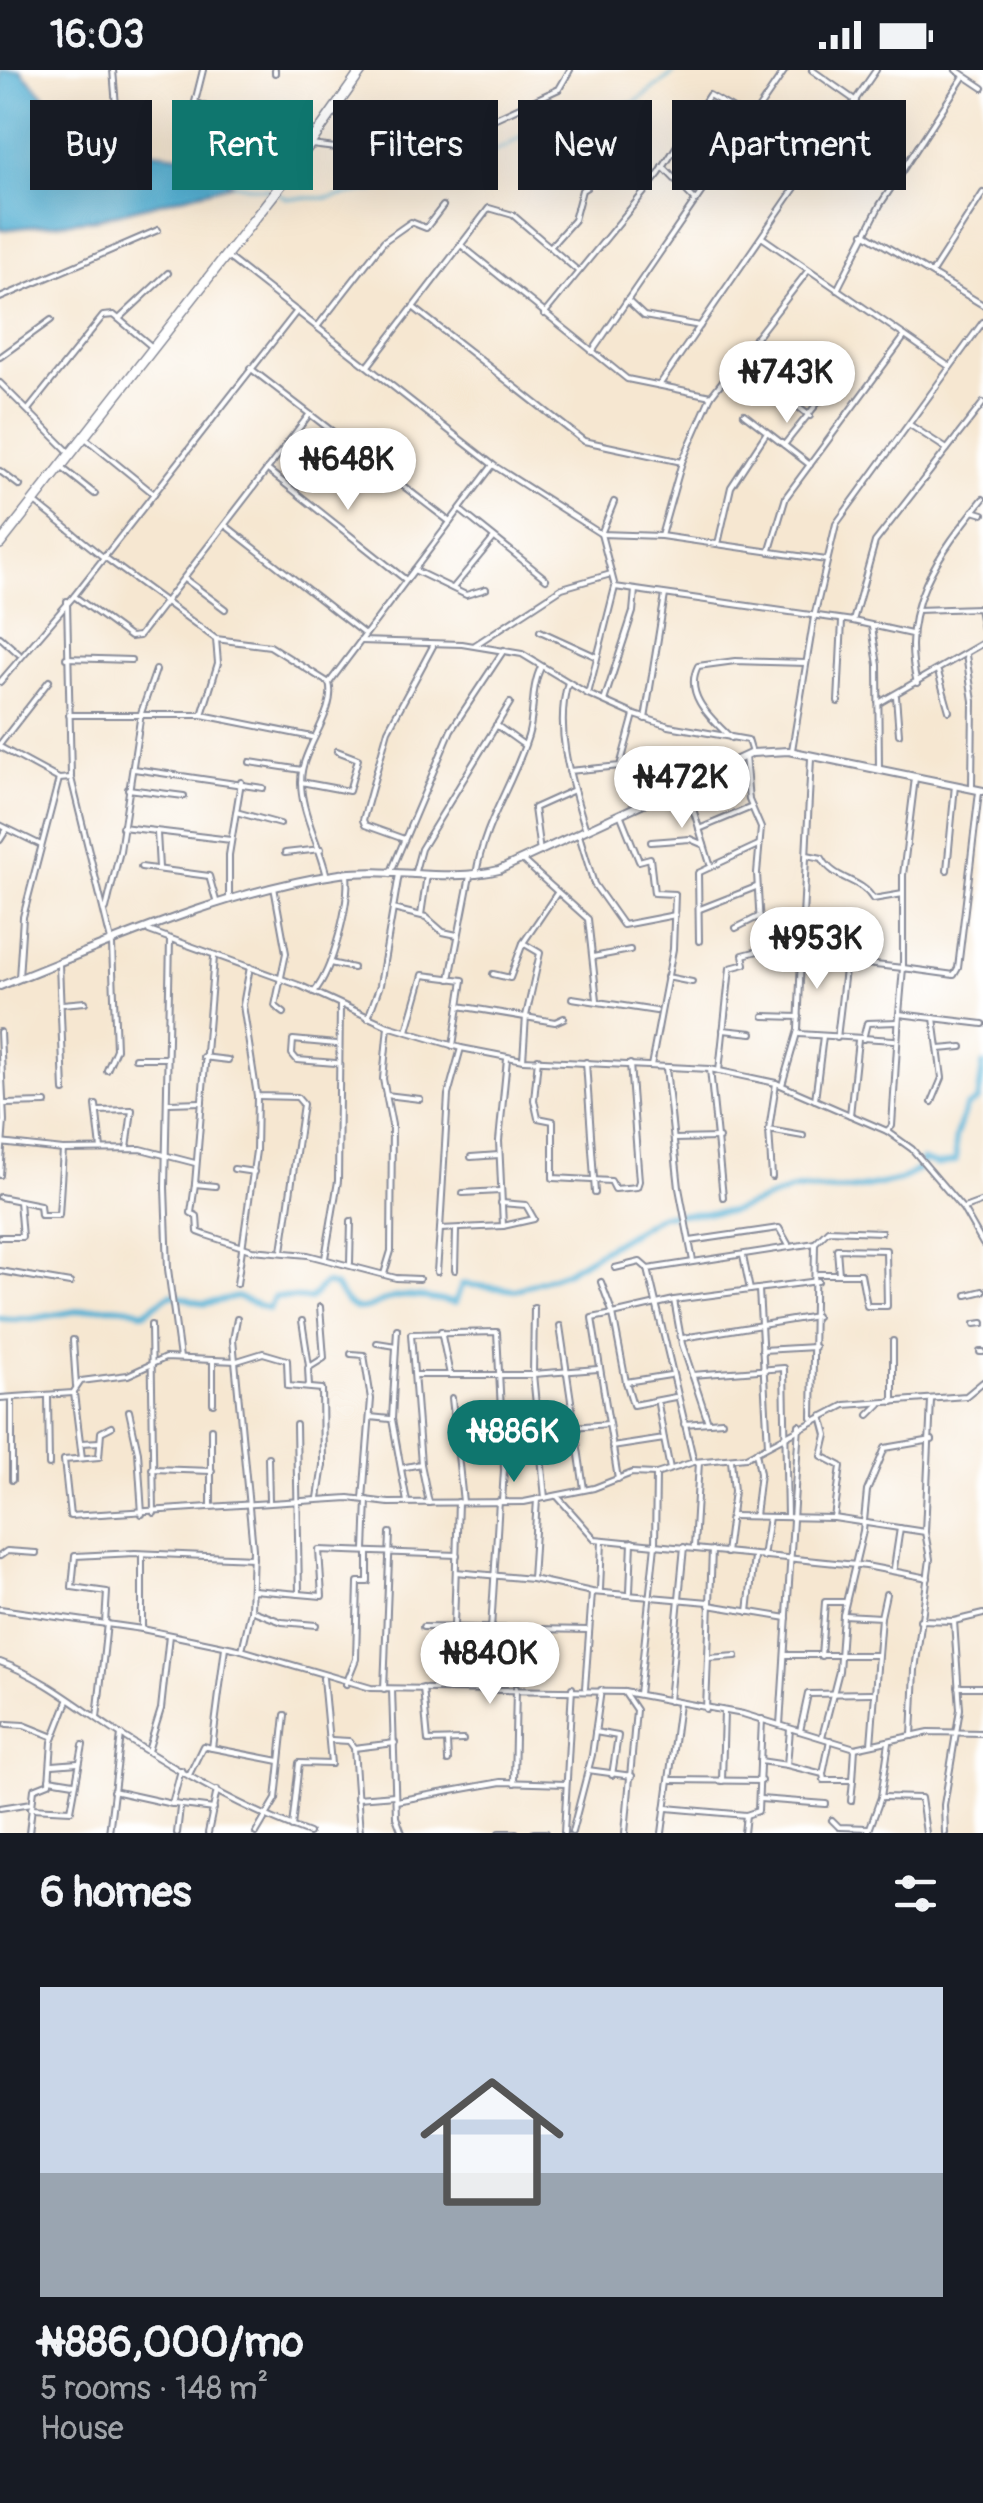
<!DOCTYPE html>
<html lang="en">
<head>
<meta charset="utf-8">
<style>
	:root { --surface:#171b24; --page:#20242c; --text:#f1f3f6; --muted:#9ea1a6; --accent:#0f766e }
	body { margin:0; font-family:Pangolin,sans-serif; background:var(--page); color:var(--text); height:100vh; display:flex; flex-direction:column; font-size:38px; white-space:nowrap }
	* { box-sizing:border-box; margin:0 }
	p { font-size:32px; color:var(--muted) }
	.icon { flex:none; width:55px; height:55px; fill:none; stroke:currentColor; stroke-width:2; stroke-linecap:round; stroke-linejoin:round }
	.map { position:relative; height:1763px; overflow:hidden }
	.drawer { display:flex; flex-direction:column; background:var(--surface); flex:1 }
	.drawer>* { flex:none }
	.guide { position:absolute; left:30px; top:30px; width:925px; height:90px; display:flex; gap:20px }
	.price { position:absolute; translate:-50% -85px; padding:0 22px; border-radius:35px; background:#fff; color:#222; font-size:32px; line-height:65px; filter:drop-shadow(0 2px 5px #0008) }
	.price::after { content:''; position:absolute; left:50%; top:60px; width:30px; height:22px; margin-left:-15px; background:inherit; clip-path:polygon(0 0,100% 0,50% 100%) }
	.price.on { background:var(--accent); color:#fff }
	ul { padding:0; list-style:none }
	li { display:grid; align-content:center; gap:20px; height:530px; padding:0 40px }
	li span { display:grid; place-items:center; height:310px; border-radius:0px; color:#555 }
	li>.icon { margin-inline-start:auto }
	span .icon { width:180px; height:180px; fill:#fffc; stroke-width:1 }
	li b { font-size:42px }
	h2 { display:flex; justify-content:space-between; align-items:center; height:120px; padding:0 40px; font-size:42px }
	.pill { padding:0 35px; border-radius:0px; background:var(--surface); box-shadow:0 10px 40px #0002; font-size:35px; line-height:90px }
	.pill.on { background:var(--accent); color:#fff }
	.status { display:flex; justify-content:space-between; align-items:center; height:70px; padding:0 50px; background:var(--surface); direction:ltr }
	.status svg { height:28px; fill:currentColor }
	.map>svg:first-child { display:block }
	.water { fill:#55b0d3; stroke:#387098; stroke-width:2.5 }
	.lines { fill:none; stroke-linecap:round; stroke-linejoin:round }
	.stream { stroke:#55b0d3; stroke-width:2.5 }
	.river { stroke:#55b0d3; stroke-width:6 }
	.street-casing { stroke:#888b98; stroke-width:8 }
	.secondary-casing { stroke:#888b98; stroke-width:10 }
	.primary-casing { stroke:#888b98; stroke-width:12 }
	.street { stroke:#fff; stroke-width:4 }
	.secondary { stroke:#fff; stroke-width:6 }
	.primary { stroke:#fff; stroke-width:9 }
</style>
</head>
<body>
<div class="status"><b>16:03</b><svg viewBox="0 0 49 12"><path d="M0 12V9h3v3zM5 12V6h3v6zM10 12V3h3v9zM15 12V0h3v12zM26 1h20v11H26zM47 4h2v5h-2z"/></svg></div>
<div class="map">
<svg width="983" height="1763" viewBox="0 0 983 1763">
	<rect width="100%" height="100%" fill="#fff"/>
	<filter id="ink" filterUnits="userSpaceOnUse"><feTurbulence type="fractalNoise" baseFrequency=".01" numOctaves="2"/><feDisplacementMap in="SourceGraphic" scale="20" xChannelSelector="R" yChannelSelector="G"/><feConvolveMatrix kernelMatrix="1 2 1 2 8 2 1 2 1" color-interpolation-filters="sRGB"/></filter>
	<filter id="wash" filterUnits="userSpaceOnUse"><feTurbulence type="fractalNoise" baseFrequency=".0048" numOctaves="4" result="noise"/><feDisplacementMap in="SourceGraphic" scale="40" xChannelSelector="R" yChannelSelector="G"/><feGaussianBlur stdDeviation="2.25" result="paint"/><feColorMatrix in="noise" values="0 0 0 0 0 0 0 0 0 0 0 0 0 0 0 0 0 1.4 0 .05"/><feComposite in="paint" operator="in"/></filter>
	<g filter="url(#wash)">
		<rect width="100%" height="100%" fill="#f6e7d1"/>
		<polygon class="water" points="0,0 20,0 91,75 187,86 233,114 96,149 0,160"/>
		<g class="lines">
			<g class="stream">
				<polyline points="233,114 271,120"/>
				<polyline points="278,123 287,128 327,128 388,118 423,99 455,97 505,77 526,63 578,54 612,35 634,33 674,3"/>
			</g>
			<path class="river" d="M0,1248C47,1255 104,1225 144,1243L171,1224L204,1234L237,1227L269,1239L274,1227L310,1229L325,1213L335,1216C359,1257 369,1232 397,1227C411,1224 440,1230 455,1233L462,1214L515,1220L566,1202L661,1145L730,1142L794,1119L850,1120L901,1110L919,1099L922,1090L937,1095L956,1091L955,1068L966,1037L978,1030L983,995"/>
		</g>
	</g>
	<g filter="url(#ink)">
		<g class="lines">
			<g class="street-casing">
				<g id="street">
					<polyline points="113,0 116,36"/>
					<polyline points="203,0 195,32 303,77"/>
					<polyline points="275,0 275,3"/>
					<polyline points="812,0 856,31"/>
					<polyline points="956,0 983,18"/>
					<polyline points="718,66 732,76"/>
					<polyline points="311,75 401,86 424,81 559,19 570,0"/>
					<polyline points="663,97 694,129"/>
					<polyline points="864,163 983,235"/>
					<polyline points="763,168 950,297"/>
					<polyline points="461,175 627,309 711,326"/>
					<polyline points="550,177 574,150 582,120 587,117"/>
					<polyline points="225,185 493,395 601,464 615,517 588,624"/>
					<polyline points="933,201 983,123"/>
					<polyline points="837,220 880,135 964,6"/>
					<polyline points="0,228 158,160"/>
					<polyline points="627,230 644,246 700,256"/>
					<polyline points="413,237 584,371 682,392"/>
					<polyline points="544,244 659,104 709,25 751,49"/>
					<polyline points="119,249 168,203"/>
					<polyline points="317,257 384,171 411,152 426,158 443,136"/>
					<polyline points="755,268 775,298 822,330"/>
					<polyline points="592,282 785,0"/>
					<polyline points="0,287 51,250"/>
					<polyline points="772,295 761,309 810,346"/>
					<polyline points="368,296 489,138 513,145 578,201"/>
					<polyline points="250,298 450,452"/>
					<polyline points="0,313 71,384"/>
					<polyline points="660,314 876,0"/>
					<polyline points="28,340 103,246 114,245 151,276"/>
					<polyline points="744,344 810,395"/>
					<polyline points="910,355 947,379"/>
					<polyline points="84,367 154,424"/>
					<polyline points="784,375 840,305"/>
					<polyline points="61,397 95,424"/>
					<polyline points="0,401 20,416"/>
					<polyline points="269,401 406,510"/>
					<polyline points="614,432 601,464 661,466 826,490"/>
					<polyline points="36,433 103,487"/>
					<polyline points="460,440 546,509"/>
					<polyline points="973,441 983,444"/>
					<polyline points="225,455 363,563"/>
					<polyline points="661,466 682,392 711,326 807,202"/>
					<polyline points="718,474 731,417 767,362"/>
					<polyline points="770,480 786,427 905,266"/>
					<polyline points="103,486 216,569 270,576 329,613 493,395"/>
					<polyline points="414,500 466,525 486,519"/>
					<polyline points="185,509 225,539"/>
					<polyline points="615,517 853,551 911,564"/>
					<polyline points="453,518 494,468"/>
					<polyline points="74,526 130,567 139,566 309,345"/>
					<polyline points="67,531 71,706"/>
					<polyline points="917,540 979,538 983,560"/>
					<polyline points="853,551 875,472 983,333"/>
					<polyline points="872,557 878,595 879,700"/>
					<polyline points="540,561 597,587"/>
					<polyline points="0,567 19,584"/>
					<polyline points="360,571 462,574 522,584 588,624 635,645 669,656 748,670 752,683"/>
					<polyline points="475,575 562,518 611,504"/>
					<polyline points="966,585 973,631 972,717"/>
					<polyline points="66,588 131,590"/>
					<polyline points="938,602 949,641"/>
					<polyline points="0,612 74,526 297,241"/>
					<path d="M568,612C554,660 571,711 585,757"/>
					<path d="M917,613C897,538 939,484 983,429"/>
					<polyline points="896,626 899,664"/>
					<polyline points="604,631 633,542 635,520"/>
					<polyline points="838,632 842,551"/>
					<polyline points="879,633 983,573"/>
					<polyline points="69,645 202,645 312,667"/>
					<polyline points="202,645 218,593 216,569"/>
					<polyline points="645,649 665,525"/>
					<polyline points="496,655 524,675"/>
					<path d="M731,668C712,649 683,625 698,596L735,591L806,593"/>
					<polyline points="0,674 49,611"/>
					<polyline points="0,677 59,709 71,708 112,875 116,979 107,1000"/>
					<polyline points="792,680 814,547 836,454 983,252"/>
					<polyline points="250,692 302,700"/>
					<polyline points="134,699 263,718"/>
					<polyline points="569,701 620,696 634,645"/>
					<polyline points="301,712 349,721 358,689 337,681"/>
					<polyline points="679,715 694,742 710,794"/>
					<polyline points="128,719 184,726"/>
					<polyline points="979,722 958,898 954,905 903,898 899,944 983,954"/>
					<polyline points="236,742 280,754"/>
					<polyline points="621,746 639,791 650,788 654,823 675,824 673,879 651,996"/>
					<polyline points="0,755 41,775"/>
					<polyline points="122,757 231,770"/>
					<polyline points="699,759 752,737"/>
					<polyline points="157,763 159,798"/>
					<polyline points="579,765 594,814 623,855 675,845"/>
					<polyline points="404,769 365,755 363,750 388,660 433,576"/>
					<polyline points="0,770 7,759"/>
					<polyline points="651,772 690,769 704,775"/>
					<polyline points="540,782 534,738 574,720"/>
					<polyline points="285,783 321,779"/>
					<path d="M807,785L822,788C834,811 861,808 873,829L903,824"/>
					<polyline points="522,790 588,849 597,930"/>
					<polyline points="141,797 209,806 217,834"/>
					<polyline points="947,800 955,715"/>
					<polyline points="390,804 451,660 504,580"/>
					<polyline points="414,805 421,779 510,633"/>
					<path d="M476,805C484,752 512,717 528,666C535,644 530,619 541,597"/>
					<path d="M327,807C320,774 296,734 302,701C306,674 337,639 329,613"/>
					<polyline points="274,817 286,883 275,936 284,943"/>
					<polyline points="229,830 229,785 241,712"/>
					<polyline points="106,839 120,781 141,643 156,600"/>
					<polyline points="393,839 426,847 443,862 457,865"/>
					<polyline points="700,839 756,817"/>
					<polyline points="421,845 427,805"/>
					<polyline points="736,858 760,846"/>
					<polyline points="149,861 301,916 388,956 461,978 523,990 710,999 776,1013 887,1061 912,1079 963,1139 983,1174"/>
					<polyline points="170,869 165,1118 168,1199 180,1288"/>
					<polyline points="699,871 698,803 758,775"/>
					<polyline points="214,887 195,1114 215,1116"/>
					<polyline points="593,887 630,880"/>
					<polyline points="801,887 811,688"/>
					<polyline points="330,893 353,898"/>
					<polyline points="59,894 64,1021"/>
					<polyline points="250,897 243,935 257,1026 297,1027 303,1034 282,1181"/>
					<polyline points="493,904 510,908 523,873 557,823"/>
					<polyline points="667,907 692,912"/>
					<polyline points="19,908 23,847 59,709"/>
					<polyline points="450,909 470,806"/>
					<path d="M314,922C333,900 350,833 347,804"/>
					<polyline points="572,928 656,941"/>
					<polyline points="62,934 85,932"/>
					<polyline points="764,946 799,947"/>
					<polyline points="368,948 380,915 399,804"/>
					<polyline points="723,960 752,963"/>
					<polyline points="407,961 423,905 463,910 459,936"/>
					<polyline points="0,962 4,1051 0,1105"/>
					<polyline points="799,964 894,970"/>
					<polyline points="837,968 846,891"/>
					<polyline points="863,969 867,953 898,952"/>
					<polyline points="453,976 459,936 555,952 564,948"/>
					<polyline points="461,978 448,1025 440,1159 503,1156 499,1071 507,989"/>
					<polyline points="939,979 962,977"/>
					<polyline points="203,987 228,990"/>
					<polyline points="135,988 165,988"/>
					<polyline points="538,989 534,1030 538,1048 553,1051 553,1108 611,1111 615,1119 637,1117 639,1111 630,994"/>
					<polyline points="523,990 526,946 540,883 523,873"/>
					<polyline points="586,992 595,1123"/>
					<polyline points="336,993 297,990 292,984 293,970 336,974"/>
					<polyline points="666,998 679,1118 693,1191"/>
					<polyline points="710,999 723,1127"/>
					<polyline points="719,1001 730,898 745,894 743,885 758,881 761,874 757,803 761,758 749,730 745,686"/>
					<polyline points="782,1015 798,960 801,887 903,898 903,805 915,708"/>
					<polyline points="386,1025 420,1029"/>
					<polyline points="815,1030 823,966"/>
					<polyline points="932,1032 942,1008 934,948"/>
					<polyline points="169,1033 202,1032"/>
					<polyline points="4,1034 46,1033"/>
					<polyline points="96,1035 101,1079"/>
					<polyline points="97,1041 132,1040 127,1079"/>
					<polyline points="850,1045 858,970"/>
					<polyline points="769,1060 803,1066"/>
					<polyline points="887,1061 892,1056 899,944"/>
					<polyline points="674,1069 719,1068"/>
					<polyline points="0,1073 63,1080 141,1079 195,1093"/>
					<polyline points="471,1087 499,1085"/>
					<polyline points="234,1099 254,1102"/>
					<polyline points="772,1107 769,1060 776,1013"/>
					<polyline points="195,1114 191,1143 197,1146 198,1162 206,1165 252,1180 308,1185 396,1208 419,1209"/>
					<polyline points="463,1123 500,1121"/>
					<polyline points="0,1127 40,1135 41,1145 59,1145 63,1080"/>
					<polyline points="501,1133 526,1135 534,1149 503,1156"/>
					<polyline points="964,1138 983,1131"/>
					<polyline points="0,1167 22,1167 19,1131"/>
					<polyline points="690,1171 779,1158 788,1174"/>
					<polyline points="743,1186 750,1220"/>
					<polyline points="325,1188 338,1111 340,935"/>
					<polyline points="350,1193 351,1151"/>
					<polyline points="615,1198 640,1192 648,1199 815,1173 828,1160 881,1162"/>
					<polyline points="648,1199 694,1392"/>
					<polyline points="455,1200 456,1161"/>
					<polyline points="0,1201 70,1213"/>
					<polyline points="437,1202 440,1159"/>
					<polyline points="384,1204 391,1181 392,1055 383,1009 388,956"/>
					<polyline points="818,1204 861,1204 867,1236 887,1236 886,1180 837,1179 839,1204"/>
					<polyline points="601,1212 613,1244 674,1230 818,1211"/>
					<polyline points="237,1214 256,1081 257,1026"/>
					<polyline points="759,1220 768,1375"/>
					<polyline points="967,1225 983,1221"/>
					<polyline points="674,1230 682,1274 708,1352"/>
					<polyline points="534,1238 533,1304 545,1428"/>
					<polyline points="237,1249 233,1270 253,1479 251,1541 242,1580"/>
					<polyline points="302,1251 309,1296"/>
					<polyline points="975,1254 983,1253"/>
					<polyline points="151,1255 154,1443"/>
					<polyline points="560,1256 584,1419"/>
					<polyline points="397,1259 392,1349 407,1432"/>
					<polyline points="441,1261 450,1305"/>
					<polyline points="683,1268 816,1246"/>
					<polyline points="73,1270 76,1316"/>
					<polyline points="893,1271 893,1332"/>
					<polyline points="377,1273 396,1276"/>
					<polyline points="762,1280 815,1277"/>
					<polyline points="980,1282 983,1282"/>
					<polyline points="351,1284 364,1285 371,1329 363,1429"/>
					<polyline points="213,1290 213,1333"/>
					<polyline points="533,1304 598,1299"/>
					<polyline points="416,1305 531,1305"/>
					<polyline points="692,1305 784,1298 787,1447"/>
					<polyline points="626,1312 633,1335 675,1327"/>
					<polyline points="309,1317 308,1298 324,1288 320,1237"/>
					<polyline points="74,1323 82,1388"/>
					<polyline points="48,1327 49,1395"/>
					<polyline points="0,1328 73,1323 81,1311 128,1305 165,1288 237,1291 263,1283 287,1290 288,1316 322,1319 323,1395 318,1428"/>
					<polyline points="452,1328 463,1432"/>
					<polyline points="658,1334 664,1369"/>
					<polyline points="129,1341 138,1382 142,1444"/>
					<polyline points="869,1345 880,1334"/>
					<polyline points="822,1346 827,1365 822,1386 841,1396 834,1448"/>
					<polyline points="370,1347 390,1349"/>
					<polyline points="812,1348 815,1173"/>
					<polyline points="684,1354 722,1351"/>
					<polyline points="296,1355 299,1524"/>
					<polyline points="111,1357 101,1362 99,1387 64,1390 70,1446 349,1428 389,1433 524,1432 594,1418 632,1403 656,1404"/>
					<polyline points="504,1363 608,1354"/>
					<polyline points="456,1370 503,1367"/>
					<polyline points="81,1373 100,1372"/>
					<polyline points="612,1377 664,1369 670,1399"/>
					<polyline points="268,1387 269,1432"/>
					<polyline points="401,1398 421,1394"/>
					<polyline points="152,1399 212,1401"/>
					<polyline points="618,1409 592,1248 613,1244 626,1312 670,1305"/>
					<polyline points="12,1410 12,1330"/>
					<polyline points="557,1426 595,1469 866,1496 928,1508"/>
					<polyline points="429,1433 421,1394 411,1264 497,1262 504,1400 502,1431"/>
					<polyline points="211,1436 211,1359"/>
					<polyline points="731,1446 834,1448 925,1462"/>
					<polyline points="755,1446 760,1403 756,1382"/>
					<polyline points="694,1477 699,1392"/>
					<polyline points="365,1480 367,1430"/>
					<polyline points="726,1483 734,1421 731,1390"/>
					<polyline points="0,1486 7,1481 36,1483"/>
					<polyline points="763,1487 769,1447"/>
					<polyline points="894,1498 900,1458"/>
					<polyline points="456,1502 532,1509 592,1522 709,1532"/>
					<polyline points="532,1509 537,1429"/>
					<polyline points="253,1520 322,1526 319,1480 457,1485"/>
					<polyline points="600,1520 602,1470"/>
					<polyline points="630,1522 632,1472"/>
					<polyline points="709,1535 787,1548"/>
					<polyline points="0,1539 142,1559 238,1579 371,1618 624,1622 743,1644 855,1678 929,1662 983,1663"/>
					<polyline points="253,1541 282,1552 316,1555"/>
					<polyline points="748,1542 754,1487"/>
					<polyline points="843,1545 881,1547 871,1674"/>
					<polyline points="881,1547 886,1524"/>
					<polyline points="920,1550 954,1551 983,1544"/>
					<polyline points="105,1553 107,1522 72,1517 75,1486 135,1483 253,1488"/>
					<polyline points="423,1557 588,1560"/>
					<polyline points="142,1559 142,1484"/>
					<polyline points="491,1559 499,1431"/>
					<polyline points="786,1585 876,1585"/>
					<polyline points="821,1586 825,1532 844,1532"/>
					<polyline points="708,1588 736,1586"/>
					<path d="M0,1592C43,1607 80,1638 118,1663C178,1701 242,1739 309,1763"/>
					<polyline points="346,1614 356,1589 358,1512 368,1512 368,1482"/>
					<polyline points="452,1617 458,1432"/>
					<polyline points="958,1617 983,1617"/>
					<polyline points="423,1618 428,1671 463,1670"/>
					<polyline points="585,1618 592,1523"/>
					<polyline points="384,1619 390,1463"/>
					<polyline points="392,1619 396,1747 402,1763"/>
					<polyline points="624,1622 636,1640 625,1763"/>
					<polyline points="639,1624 655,1475 656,1404 694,1392 746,1387 845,1335 966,1326 983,1312"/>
					<polyline points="669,1631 684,1477"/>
					<polyline points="706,1639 712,1480"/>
					<polyline points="97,1648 107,1553"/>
					<polyline points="7,1654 24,1655 54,1667"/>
					<polyline points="780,1655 799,1355"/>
					<polyline points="800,1661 808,1624 872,1623"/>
					<polyline points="595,1662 618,1666 612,1705"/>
					<polyline points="912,1666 915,1600 930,1489 925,1462 931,1330"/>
					<polyline points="822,1667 839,1601 843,1545 863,1461 867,1421 885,1378 932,1370"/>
					<polyline points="331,1670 349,1671 354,1678 395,1673"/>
					<polyline points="447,1672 448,1691"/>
					<polyline points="212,1678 279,1691"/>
					<polyline points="354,1678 360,1763"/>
					<polyline points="148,1681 161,1639 169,1565"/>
					<polyline points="760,1691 787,1695 790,1659"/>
					<polyline points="53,1695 78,1693"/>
					<polyline points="787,1695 823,1704 824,1710 853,1710 851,1731"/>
					<polyline points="588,1700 632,1706"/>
					<polyline points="823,1704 830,1670"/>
					<polyline points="189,1705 203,1676 212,1678 225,1577"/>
					<polyline points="49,1709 74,1713"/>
					<polyline points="672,1710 761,1711"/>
					<polyline points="853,1710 855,1678"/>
					<polyline points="722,1711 724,1641"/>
					<polyline points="514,1713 516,1618"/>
					<polyline points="113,1721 172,1734 181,1700"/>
					<polyline points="882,1727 921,1728 926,1763"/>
					<polyline points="357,1728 395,1725"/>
					<polyline points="760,1729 826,1734"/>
					<polyline points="396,1731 501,1712 566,1714"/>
					<polyline points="174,1734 214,1739"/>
					<polyline points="0,1738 32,1733"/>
					<polyline points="31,1738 71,1740 83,1675"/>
					<polyline points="667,1738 746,1745 758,1741 762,1649"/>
					<polyline points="832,1750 839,1757 869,1758"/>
					<polyline points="292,1757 299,1693 331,1694 323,1608"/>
					<polyline points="572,1762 592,1685 601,1620"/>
					<polyline points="29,1763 34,1719 49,1713 52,1672 68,1631"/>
					<polyline points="109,1763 121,1665"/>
					<polyline points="177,1763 180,1738"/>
					<polyline points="208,1763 217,1720"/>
					<polyline points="256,1763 276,1729 285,1645"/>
					<polyline points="499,1763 516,1763"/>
					<polyline points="534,1763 546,1763"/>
					<polyline points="564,1763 572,1618"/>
					<polyline points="662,1763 679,1634"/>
					<polyline points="744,1763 746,1745"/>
					<polyline points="868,1763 881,1727 889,1672"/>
					<polyline points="945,1763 944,1735 960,1639 954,1551"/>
				</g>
			</g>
			<g class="secondary-casing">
				<path id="secondary" d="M0,916C107,874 226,820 340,804C393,797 447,813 499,800L752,683L789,681L983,721"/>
			</g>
			<g class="primary-casing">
				<polyline id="primary" points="0,474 281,115 362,0"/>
			</g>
			<use href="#street" class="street"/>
			<use href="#secondary" class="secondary"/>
			<use href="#primary" class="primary"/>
		</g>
	</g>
</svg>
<b class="price" style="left:787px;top:356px">₦743K</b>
<b class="price" style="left:348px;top:443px">₦648K</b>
<b class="price" style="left:682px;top:761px">₦472K</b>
<b class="price" style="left:817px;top:922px">₦953K</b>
<b class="price on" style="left:514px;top:1415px">₦886K</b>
<b class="price" style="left:490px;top:1637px">₦840K</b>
<div class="guide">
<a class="pill">Buy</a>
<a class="pill on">Rent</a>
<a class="pill">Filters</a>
<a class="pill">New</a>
<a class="pill">Apartment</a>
</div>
</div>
<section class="drawer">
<h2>6 homes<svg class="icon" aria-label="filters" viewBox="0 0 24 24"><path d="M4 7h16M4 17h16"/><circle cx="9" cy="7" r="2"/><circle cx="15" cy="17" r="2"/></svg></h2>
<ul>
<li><span style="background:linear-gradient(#c9d6e8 60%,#9aa5b1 0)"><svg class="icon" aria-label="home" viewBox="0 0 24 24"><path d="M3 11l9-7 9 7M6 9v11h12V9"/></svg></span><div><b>₦886,000/mo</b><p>5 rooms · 148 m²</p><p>House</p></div></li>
</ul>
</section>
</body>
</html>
